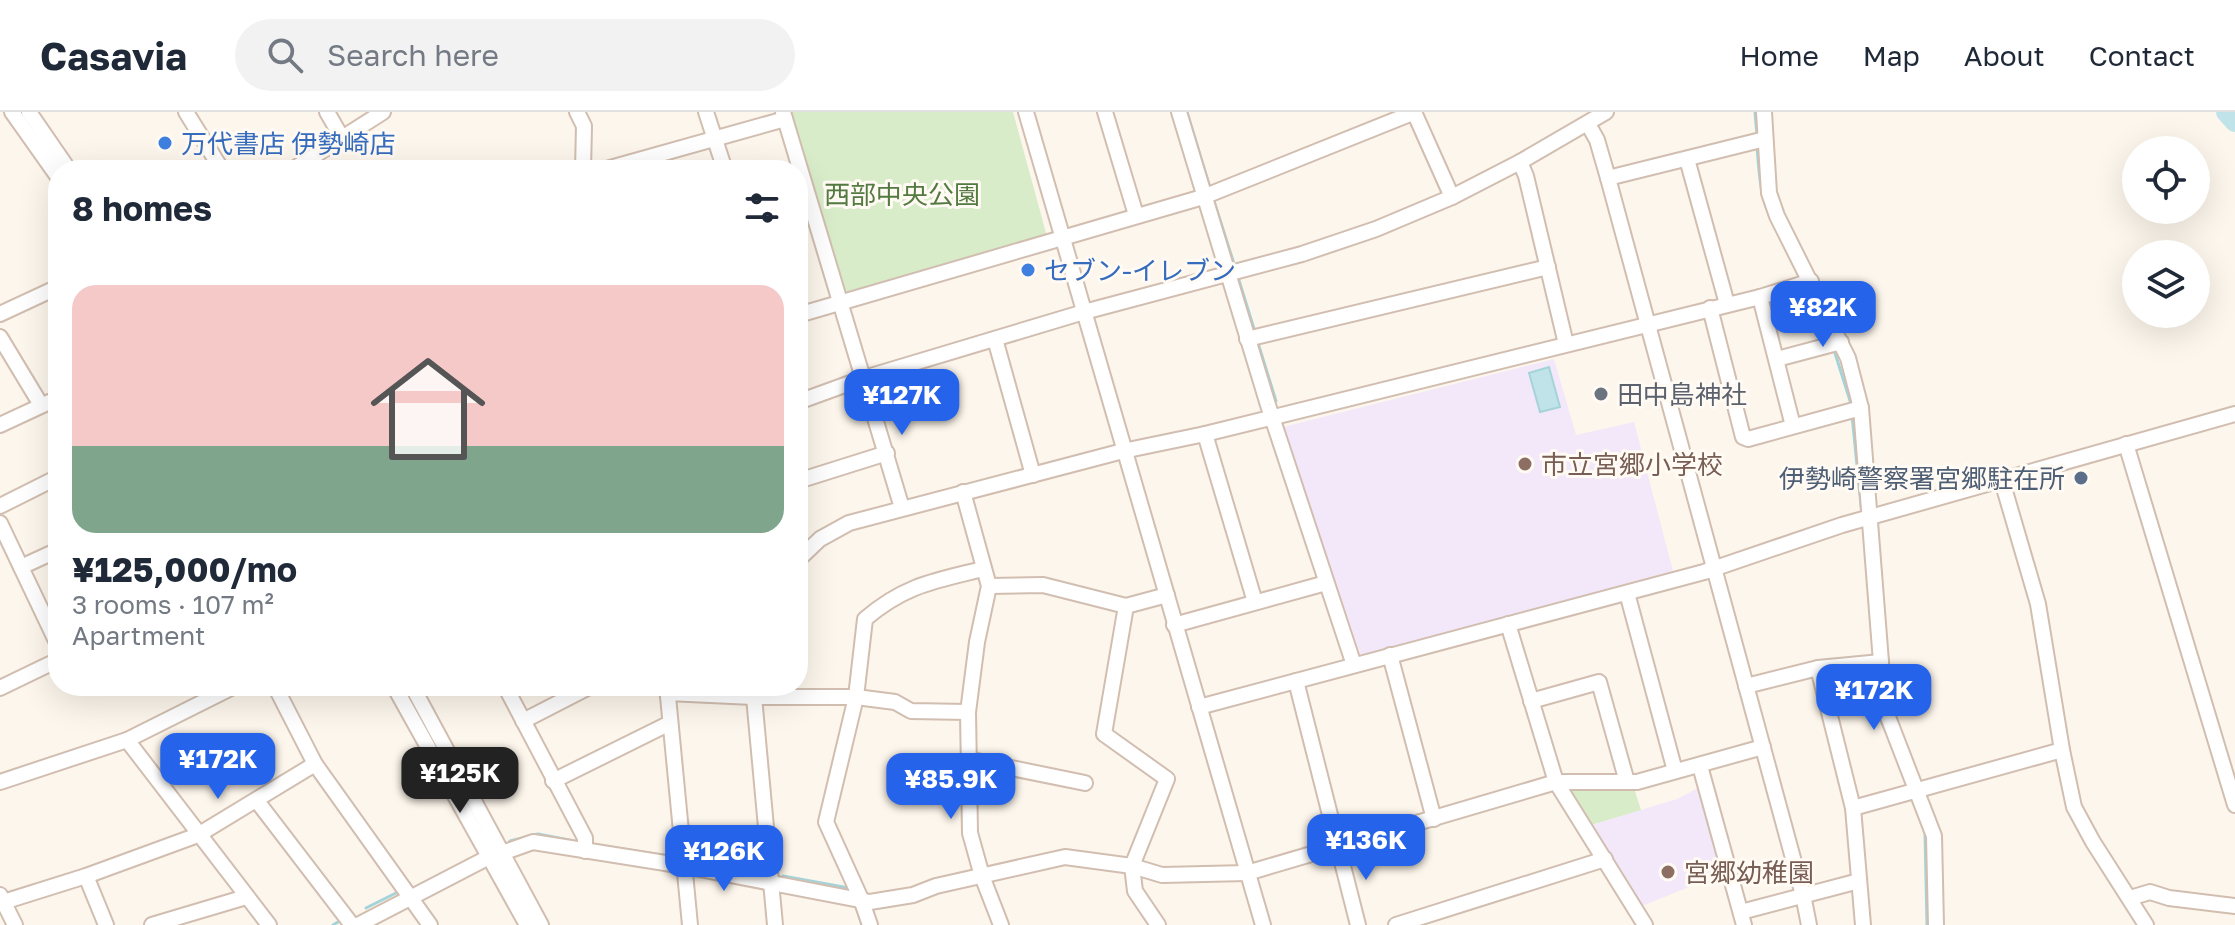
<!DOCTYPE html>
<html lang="en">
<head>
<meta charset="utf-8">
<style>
	:root { --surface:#fff; --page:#f2f2f3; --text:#1f2937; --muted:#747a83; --line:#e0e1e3; --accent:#2563eb }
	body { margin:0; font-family:"Golos Text","Noto Sans JP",sans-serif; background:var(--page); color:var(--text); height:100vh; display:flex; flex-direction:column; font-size:30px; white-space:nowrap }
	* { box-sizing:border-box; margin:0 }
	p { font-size:26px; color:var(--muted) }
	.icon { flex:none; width:44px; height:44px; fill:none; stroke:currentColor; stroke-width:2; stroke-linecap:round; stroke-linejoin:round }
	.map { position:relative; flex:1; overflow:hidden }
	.sheet { position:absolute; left:48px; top:48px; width:760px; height:536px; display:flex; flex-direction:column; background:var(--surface); border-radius:32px; box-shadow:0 8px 32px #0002 }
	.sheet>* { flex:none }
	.tools { position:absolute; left:2122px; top:24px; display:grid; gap:16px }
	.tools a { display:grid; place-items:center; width:88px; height:88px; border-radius:50%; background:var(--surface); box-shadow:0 8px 32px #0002; font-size:40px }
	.price { position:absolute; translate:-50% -68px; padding:0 18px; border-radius:16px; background:var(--accent); color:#fff; font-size:26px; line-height:52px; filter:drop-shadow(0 2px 4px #0008) }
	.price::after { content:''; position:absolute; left:50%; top:48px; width:24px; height:18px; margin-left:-12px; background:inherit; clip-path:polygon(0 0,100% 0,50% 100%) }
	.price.selected { background:#222; color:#fff }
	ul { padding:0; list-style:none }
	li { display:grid; align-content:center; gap:16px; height:424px; padding:0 24px }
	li+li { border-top:2px solid var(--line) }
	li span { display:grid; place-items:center; height:248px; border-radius:24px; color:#555 }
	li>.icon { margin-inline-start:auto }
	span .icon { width:144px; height:144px; fill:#fffc; stroke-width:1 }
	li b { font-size:34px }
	h2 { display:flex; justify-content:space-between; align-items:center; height:96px; padding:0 24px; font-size:34px }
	header { display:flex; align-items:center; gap:48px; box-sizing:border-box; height:112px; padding:0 40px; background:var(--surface); border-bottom:2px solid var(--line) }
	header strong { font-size:38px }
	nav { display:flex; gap:44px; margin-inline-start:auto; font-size:28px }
	.search { width:560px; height:72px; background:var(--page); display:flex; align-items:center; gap:20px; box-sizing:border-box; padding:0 28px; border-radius:44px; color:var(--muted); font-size:30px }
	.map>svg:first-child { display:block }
	.education { fill:#f3e8fa }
	.green { fill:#d8ecc9 }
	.water { fill:#bfe3e8; stroke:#a5d3da; stroke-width:2 }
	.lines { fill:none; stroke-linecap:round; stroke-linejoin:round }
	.stream { stroke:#a5d3da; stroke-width:3 }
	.river { stroke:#bfe3e8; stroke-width:20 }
	.minor-casing { stroke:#d1beb0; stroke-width:18 }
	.minor { stroke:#fff; stroke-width:14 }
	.shop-dot { fill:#3f7fe0; stroke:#fffaf3; stroke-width:3 }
	.worship-dot { fill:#6b7280; stroke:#fffaf3; stroke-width:3 }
	.education-dot { fill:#8d6e63; stroke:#fffaf3; stroke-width:3 }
	.service-dot { fill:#5c6f8a; stroke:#fffaf3; stroke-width:3 }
	.labels { text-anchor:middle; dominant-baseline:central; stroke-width:6; stroke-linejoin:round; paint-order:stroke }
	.shop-label { font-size:26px; fill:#366cbe; stroke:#fffaf3; text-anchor:start }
	.park-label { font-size:26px; fill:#537a41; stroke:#fffaf3 }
	.worship-label { font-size:26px; fill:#5b616d; stroke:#fffaf3; text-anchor:start }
	.education-label { font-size:26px; fill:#785e54; stroke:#fffaf3; text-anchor:start }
	.service-label { font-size:26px; fill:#4e5e75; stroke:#fffaf3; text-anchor:end }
</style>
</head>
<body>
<header>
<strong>Casavia</strong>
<div class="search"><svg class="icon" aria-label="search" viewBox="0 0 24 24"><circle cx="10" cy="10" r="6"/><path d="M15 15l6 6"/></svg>Search here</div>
<nav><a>Home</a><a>Map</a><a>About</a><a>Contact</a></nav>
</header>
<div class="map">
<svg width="2235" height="813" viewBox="0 0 2235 813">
	<rect width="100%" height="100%" fill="#fdf6ec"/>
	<g class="education">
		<polygon points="1554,247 1576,323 1634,310 1673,459 1361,544 1283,315"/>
		<polygon points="1702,674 1726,760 1642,794 1591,713 1677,687"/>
	</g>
	<g class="green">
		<polygon points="791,0 1013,0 1046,121 1045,125 850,181 845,178"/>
		<polygon points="1573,673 1633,673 1641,698 1591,713 1570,679"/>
	</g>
	<polygon class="water" points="1549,255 1560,295 1540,300 1529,261"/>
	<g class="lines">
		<g class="stream">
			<polyline points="1187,0 1211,79"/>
			<polyline points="1755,0 1757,23"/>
			<path d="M1757,34C1759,61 1760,85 1772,109"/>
			<polyline points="1213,86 1235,155"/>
			<polyline points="1777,119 1800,166"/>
			<polyline points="1237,162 1255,220"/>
			<polyline points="1805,176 1830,227"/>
			<polyline points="1258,231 1276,289"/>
			<polyline points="1834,238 1852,295"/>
			<polyline points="1852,303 1862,403"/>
			<polyline points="1877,590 1878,602 1888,624"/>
			<polyline points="1925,721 1927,813"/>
			<polyline points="510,729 538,722 574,729"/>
			<polyline points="597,733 675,745"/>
			<polyline points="692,748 758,758"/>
			<polyline points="783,764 849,776"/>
			<polyline points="856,794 862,813"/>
			<polyline points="366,796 396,781"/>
			<polyline points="333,813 338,810"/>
		</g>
		<polyline class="river" points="2226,0 2235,10"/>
		<g class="minor-casing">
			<g id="minor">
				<polyline points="12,0 58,65"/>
				<polyline points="29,0 69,58"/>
				<polyline points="186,0 222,58"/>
				<polyline points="327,0 342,26"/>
				<polyline points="577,0 584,14 583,58"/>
				<polyline points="706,0 725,58"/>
				<polyline points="783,0 902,396"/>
				<polyline points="1026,0 1263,813"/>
				<polyline points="1105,0 1136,103"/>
				<polyline points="1179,0 1268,293 1354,553"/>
				<polyline points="1414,0 1452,85"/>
				<polyline points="1764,0 1769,81 1777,104 1848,246 1861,296 1884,588 1888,605 1934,724 1936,813"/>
				<polyline points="1588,12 1597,28 1608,66 1803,783 1809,813"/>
				<polyline points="1687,47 1727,192"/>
				<polyline points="1520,50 1526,64 1566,232"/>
				<polyline points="292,58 383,0"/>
				<polyline points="603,58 785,7"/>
				<polyline points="1608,66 1765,27"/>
				<polyline points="1760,185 1793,314"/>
				<polyline points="1710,196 1743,325 1748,327 1861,296"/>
				<polyline points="0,202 58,175"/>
				<polyline points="798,203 1203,85 1415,0"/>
				<polyline points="0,225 41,293"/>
				<polyline points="995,227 1033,363"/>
				<polyline points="1247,227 1548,155"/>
				<polyline points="1777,247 1841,230"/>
				<polyline points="798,290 864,266 1084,200 1302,142 1376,117 1452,85 1520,50 1606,0"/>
				<polyline points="0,313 58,286"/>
				<polyline points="1205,322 1255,490"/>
				<polyline points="2126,332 2235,693"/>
				<polyline points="798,369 887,341"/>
				<polyline points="2002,369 2038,492 2062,638 2074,695 2093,730 2146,813"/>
				<polyline points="963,380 989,474 977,530 968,600 970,721 982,764 1001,813"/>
				<polyline points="0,394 58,365"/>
				<polyline points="0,411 58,533"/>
				<polyline points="798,448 820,427 849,411 1123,339 1205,322 1760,185 1811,169"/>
				<polyline points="21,455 58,438"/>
				<polyline points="989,474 1043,473 1126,494 1167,483"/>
				<polyline points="1627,481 1675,659"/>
				<polyline points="1126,494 1104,622 1167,667 1132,754 1135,779 1158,813"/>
				<polyline points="1508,512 1556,670 1645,813"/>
				<polyline points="1174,513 1326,471"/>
				<polyline points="1390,543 1434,707"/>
				<polyline points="1818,556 1853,696 1863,813"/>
				<polyline points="1296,569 1358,813"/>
				<polyline points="275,574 315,652 430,813"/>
				<polyline points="394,574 527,813"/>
				<polyline points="412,574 541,813"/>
				<polyline points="505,574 585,726 585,739"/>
				<polyline points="667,574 690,813"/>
				<polyline points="753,574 775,813"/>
				<polyline points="1746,574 1818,556 1881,550"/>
				<polyline points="0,576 58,548"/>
				<polyline points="667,581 753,585 856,585 895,590 911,599 968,600"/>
				<polyline points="1531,589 1599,570 1627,670"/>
				<polyline points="1199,595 1704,460 1842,413 2235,302"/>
				<polyline points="523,609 591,574"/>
				<polyline points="127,628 269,813"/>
				<polyline points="967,647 1085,671"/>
				<polyline points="1700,654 1744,813"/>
				<polyline points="553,669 670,611"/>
				<polyline points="0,670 127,628 235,574"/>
				<polyline points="257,689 352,813"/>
				<polyline points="1853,696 2062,638"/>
				<polyline points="502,741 533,730 684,754 870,790 913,783 936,774 1065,745 1132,754 1162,763 1247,761 1556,670 1637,670 1763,635"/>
				<polyline points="86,764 106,813"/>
				<polyline points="0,783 15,813"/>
				<polyline points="2130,786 2150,780 2169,786 2235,794"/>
				<polyline points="0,791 86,764 198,723 315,652"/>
				<polyline points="1741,800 1859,769"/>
				<polyline points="152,813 246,785"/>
				<polyline points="358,813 489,745"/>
				<path d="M870,813L861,787L826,710L856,585L865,507C905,473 934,469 983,457"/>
				<polyline points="1396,813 1605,747"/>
			</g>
		</g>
		<use href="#minor" class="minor"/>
	</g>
	<g class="shop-dot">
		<circle cx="165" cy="31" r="8"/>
		<circle cx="1028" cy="158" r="8"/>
	</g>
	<circle class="worship-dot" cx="1601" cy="282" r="8"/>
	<g class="education-dot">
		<circle cx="1525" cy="352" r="8"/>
		<circle cx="1668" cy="760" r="8"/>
	</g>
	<circle class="service-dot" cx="2081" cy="366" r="8"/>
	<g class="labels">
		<g class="shop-label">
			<text x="181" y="31">万代書店 伊勢崎店</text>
			<text x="1044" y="158">セブン-イレブン</text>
		</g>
		<g class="park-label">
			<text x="902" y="82">西部中央公園</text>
		</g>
		<g class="worship-label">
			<text x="1617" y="282">田中島神社</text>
		</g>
		<g class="education-label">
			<text x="1541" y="352">市立宮郷小学校</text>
			<text x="1684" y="760">宮郷幼稚園</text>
		</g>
		<g class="service-label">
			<text x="2065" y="366">伊勢崎警察署宮郷駐在所</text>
		</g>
	</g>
</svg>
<div class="tools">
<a><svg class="icon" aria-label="locate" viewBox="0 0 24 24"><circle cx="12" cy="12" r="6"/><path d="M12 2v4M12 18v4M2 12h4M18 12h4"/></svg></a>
<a><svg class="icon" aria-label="layers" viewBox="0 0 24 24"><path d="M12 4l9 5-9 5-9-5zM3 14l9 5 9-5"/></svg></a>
</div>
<b class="price" style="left:1823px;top:237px">¥82K</b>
<b class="price" style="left:902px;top:325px">¥127K</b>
<b class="price" style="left:1874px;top:620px">¥172K</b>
<b class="price" style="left:218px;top:689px">¥172K</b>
<b class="price selected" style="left:460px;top:703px">¥125K</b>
<b class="price" style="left:951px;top:709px">¥85.9K</b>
<b class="price" style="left:1366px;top:770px">¥136K</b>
<b class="price" style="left:724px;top:781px">¥126K</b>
<section class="sheet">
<h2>8 homes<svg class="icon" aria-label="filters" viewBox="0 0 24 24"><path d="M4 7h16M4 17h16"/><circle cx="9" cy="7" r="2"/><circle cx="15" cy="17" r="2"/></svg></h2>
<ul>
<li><span style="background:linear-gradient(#f6c9c9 65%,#7fa58c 0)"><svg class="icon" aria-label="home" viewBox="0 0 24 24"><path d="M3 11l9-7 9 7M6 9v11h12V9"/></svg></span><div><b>¥125,000/mo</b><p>3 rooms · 107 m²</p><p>Apartment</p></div></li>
</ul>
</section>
</div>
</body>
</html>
